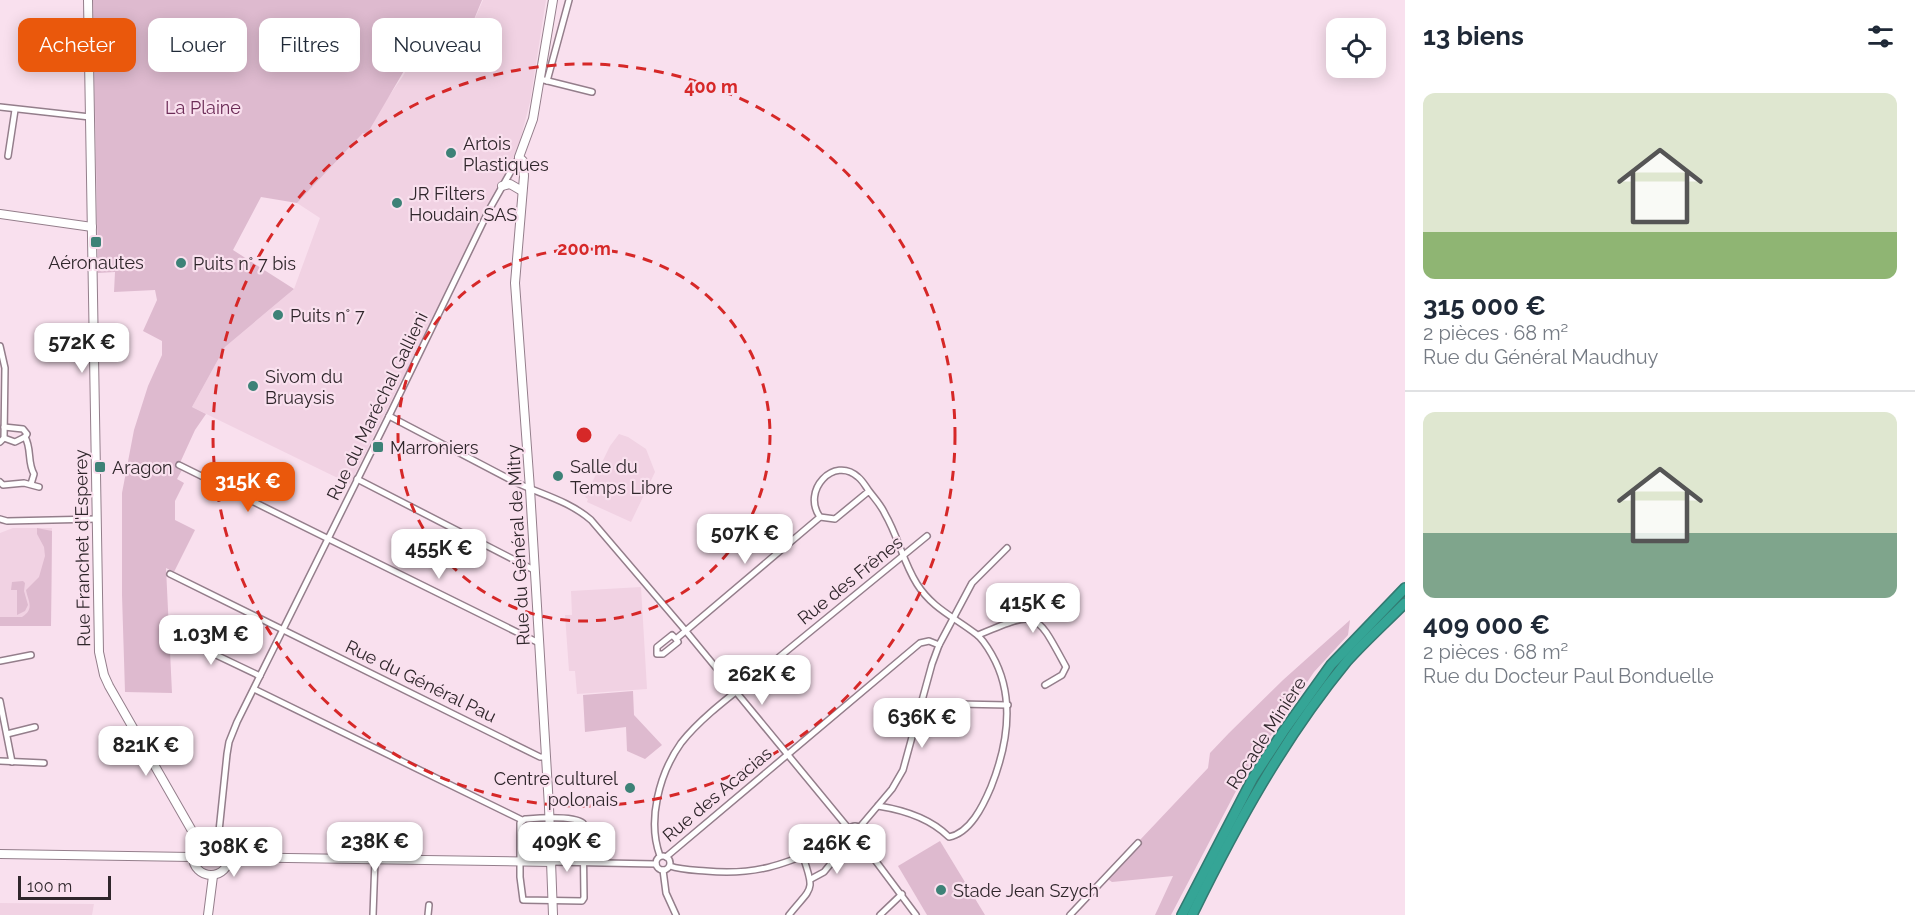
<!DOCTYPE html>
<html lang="fr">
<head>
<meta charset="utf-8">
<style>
	:root { --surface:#fff; --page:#f2f2f3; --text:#1f2937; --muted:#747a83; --line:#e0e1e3; --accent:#ea580c }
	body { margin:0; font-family:Raleway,sans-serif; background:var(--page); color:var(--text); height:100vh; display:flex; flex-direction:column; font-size:22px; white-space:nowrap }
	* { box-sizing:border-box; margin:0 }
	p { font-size:20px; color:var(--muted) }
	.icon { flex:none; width:33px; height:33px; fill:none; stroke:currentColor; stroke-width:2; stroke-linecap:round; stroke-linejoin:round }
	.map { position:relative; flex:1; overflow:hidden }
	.panel { display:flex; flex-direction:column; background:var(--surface); width:510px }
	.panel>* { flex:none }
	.hud { position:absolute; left:18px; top:18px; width:570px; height:54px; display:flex; gap:12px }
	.controls { position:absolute; left:1326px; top:18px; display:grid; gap:12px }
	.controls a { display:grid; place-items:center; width:60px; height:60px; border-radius:12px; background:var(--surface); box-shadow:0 3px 15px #0003; font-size:30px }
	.scale { position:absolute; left:18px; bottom:15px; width:93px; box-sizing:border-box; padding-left:6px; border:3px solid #2f262b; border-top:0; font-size:16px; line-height:21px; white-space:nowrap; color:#2f262b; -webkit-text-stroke:4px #f9e0ee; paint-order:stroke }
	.price { position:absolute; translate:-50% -51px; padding:0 14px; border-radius:12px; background:#fff; color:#222; font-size:20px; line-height:39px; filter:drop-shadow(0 2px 3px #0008) }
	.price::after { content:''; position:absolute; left:50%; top:36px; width:18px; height:14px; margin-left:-9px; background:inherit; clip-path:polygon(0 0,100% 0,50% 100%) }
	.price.on { background:var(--accent); color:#fff }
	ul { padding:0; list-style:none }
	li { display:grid; align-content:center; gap:12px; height:318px; padding:0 18px }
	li+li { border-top:2px solid var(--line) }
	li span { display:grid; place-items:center; height:186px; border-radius:12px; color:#555 }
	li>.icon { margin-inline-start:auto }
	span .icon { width:108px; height:108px; fill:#fffc; stroke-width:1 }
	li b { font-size:26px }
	h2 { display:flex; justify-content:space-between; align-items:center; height:72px; padding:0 18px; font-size:26px }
	.pill { padding:0 21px; border-radius:12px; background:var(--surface); box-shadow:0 3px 15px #0003; font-size:21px; line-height:54px }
	.pill.on { background:var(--accent); color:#fff }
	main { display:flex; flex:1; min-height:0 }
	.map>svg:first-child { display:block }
	.built { fill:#f1d2e3 }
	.green { fill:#debacf }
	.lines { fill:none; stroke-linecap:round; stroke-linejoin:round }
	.street-casing { stroke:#947e8b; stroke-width:8 }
	.secondary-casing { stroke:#947e8b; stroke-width:10 }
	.highway-casing { stroke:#337971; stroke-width:12 }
	.street { stroke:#fff; stroke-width:5 }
	.secondary { stroke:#fff; stroke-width:8 }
	.highway { stroke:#35a596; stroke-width:9 }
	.ring { fill:none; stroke:#d62828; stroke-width:3; stroke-dasharray:10 8 }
	.poi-dot { fill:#3d8277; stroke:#f9e0ee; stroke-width:2 }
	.labels { text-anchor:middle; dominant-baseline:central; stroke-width:4.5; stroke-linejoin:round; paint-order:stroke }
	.park-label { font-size:18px; fill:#6c2c57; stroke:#f9e0ee }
	.poi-label { font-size:18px; fill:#2f262b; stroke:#f9e0ee; text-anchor:start }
	.street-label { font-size:18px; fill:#2f262b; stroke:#f9e0ee }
	.centre { fill:#d62828; stroke:#f9e0ee; stroke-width:3 }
	.ring-label { font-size:18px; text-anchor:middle; font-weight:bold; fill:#d62828; stroke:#f9e0ee; stroke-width:4.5; stroke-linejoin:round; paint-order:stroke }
</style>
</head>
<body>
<main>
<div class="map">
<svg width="1405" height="915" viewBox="0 0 1405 915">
	<rect width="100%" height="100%" fill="#f9e0ee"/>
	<g class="built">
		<polygon points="483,0 546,0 530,102 513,168 418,357 402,379 350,484 192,407 225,347 294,289 320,218 297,203 363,133 403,76 433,21 468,34"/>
		<polygon points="619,434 628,437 646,449 655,472 631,522 587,502 588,499 585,497 610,446"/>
		<polygon points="13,528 52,528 51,626 0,626 0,533"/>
		<polygon points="641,587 647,689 577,694 575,671 569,671 565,615 572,615 571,591"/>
		<polygon points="0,903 94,904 92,915 0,915"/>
	</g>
	<g class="green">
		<polygon points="93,0 482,0 468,34 433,21 367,134 363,133 297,203 261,197 233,250 294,289 225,347 192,407 206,414 195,430 179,465 183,468 177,479 184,483 175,501 175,520 195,530 174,572 166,568 172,693 125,692 122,595 122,493 134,430 148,386 162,355 162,341 143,331 157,300 155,290 114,292 115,272 98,273"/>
		<path d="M37,528L52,531L51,626H0V617H22C35,609 28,601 26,590L39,577L45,556L44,547L37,534Z"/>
		<polygon points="23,581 25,583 24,591 28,605 25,611 17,615 17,590 11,590 12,582"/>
		<polygon points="1350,620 1348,635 1314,672 1246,772 1171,915 1155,915 1173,876 1112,882 1105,877 1208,768 1210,753 1229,733 1283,680"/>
		<polygon points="633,691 634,715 662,745 645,759 627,751 626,727 585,732 583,695"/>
		<polygon points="940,841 985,915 927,915 898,866"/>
	</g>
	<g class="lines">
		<g class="street-casing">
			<g id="street">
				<polyline points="544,80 592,92"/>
				<polyline points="547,81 569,0"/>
				<polyline points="0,107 90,117"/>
				<polyline points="8,156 15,110"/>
				<polyline points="0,346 5,368 4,438 0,442"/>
				<path d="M389,416L513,481C539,494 568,500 591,520L685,630L849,829"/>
				<path d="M25,437C32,449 27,462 34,474L31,484"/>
				<polyline points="4,438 15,442 25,437 27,434 23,429 4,427"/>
				<polyline points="179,465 539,643"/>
				<polyline points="357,479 534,570"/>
				<polyline points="0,482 3,485 24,483 39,487"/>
				<path d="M869,491L835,519L820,517C801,491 834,455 858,477C863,481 866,487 869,491C875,499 881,505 885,514C898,536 903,562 917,584C932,608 954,617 976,634C983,639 988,648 992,655C1016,697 1008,744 991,787C983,806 970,833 949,837C930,818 904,810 878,806"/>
				<polyline points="0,519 7,521 97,519"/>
				<polyline points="170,574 540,757 546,757"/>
				<polyline points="172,634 260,676"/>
				<path d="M978,635C1038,610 1035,610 1066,667L1062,675L1045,685"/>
				<polyline points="676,639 678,642 663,654 657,654 657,647 672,635 676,639 820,517"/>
				<polyline points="0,661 31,655"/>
				<polyline points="254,689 522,820"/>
				<polyline points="0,701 12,762"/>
				<polyline points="958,704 1008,705"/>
				<polyline points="7,734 35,727"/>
				<polyline points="0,761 44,763"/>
				<path d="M525,819C538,818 573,815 583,823L584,898L582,901L523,900L520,877V823Z"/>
				<circle cx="855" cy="834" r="8"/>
				<polyline points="859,828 892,789 903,770 932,664 939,645 972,583 1007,548"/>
				<polyline points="860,840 916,915"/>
				<polyline points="218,841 227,754 229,742 237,722 389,416 489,210 519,157"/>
				<circle cx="663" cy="863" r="7"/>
				<path d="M660,856C647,821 659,774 681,743C703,715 739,690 767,667C820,624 873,580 927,536"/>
				<polyline points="666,857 920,643 929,641 939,645"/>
				<polyline points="552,862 656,864"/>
				<path d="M670,866C681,870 694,870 706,871C765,877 796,858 848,838"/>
				<polyline points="663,870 666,893 676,915"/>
				<polyline points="811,879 824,872 845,846"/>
				<polyline points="373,915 375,860"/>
				<polyline points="428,915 429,905"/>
				<path d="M789,915C811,887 816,893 803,857"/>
				<polyline points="880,915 902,894"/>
				<polyline points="1070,915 1138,843"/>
			</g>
		</g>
		<g class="secondary-casing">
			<g id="secondary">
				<polyline points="88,0 99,652 104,675 109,686 199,843"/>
				<polyline points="553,0 533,119 519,157 523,161 524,176 515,283 530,489 549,807 553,915"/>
				<polyline points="502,186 510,184 522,191"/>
				<polyline points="0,214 92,227"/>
				<circle cx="211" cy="857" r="18"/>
				<polyline points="0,854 192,857"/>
				<polyline points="229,857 552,862"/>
				<polyline points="208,915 213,876"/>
			</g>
		</g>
		<g class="highway-casing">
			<g id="highway">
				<polyline points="1182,915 1253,778 1283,732 1331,665 1405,588"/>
				<path d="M1192,915C1236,825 1283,739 1347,661C1365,641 1386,622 1405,603"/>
			</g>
		</g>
		<use href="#street" class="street"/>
		<use href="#secondary" class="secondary"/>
		<use href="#highway" class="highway"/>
	</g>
	<g class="ring">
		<circle cx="584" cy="435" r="186"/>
		<circle cx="584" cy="435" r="371"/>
	</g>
	<g class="poi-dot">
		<circle cx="451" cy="153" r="6"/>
		<circle cx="397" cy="203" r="6"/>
		<rect x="90" y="236" width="12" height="12" rx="3"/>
		<circle cx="181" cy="263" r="6"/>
		<circle cx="278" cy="315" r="6"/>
		<circle cx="253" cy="386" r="6"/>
		<rect x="372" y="441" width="12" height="12" rx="3"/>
		<rect x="94" y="461" width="12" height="12" rx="3"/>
		<circle cx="558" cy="476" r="6"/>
		<circle cx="630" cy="788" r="6"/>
		<circle cx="941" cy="890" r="6"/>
	</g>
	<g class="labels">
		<g class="park-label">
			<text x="203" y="107">La Plaine</text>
		</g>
		<g class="poi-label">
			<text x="463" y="143">Artois<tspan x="463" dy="21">Plastiques</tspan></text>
			<text x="409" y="193">JR Filters<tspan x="409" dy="21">Houdain SAS</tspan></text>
			<text x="96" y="262" text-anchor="middle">Aéronautes</text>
			<text x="193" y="263">Puits n° 7 bis</text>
			<text x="290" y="315">Puits n° 7</text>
			<text x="265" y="376">Sivom du<tspan x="265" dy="21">Bruaysis</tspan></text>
			<text x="390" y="447">Marroniers</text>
			<text x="570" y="466">Salle du<tspan x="570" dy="21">Temps Libre</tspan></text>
			<text x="112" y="467">Aragon</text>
			<text x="618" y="778" text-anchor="end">Centre culturel<tspan x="618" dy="21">polonais</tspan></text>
			<text x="953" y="890">Stade Jean Szych</text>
		</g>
		<g class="street-label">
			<text transform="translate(377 406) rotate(-64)">Rue du Maréchal Gallieni</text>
			<text transform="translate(518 545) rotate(-93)">Rue du Général de Mitry</text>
			<text transform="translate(82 548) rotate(-91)">Rue Franchet d'Esperey</text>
			<text transform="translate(850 580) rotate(-39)">Rue des Frênes</text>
			<text transform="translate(421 681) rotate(26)">Rue du Général Pau</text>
			<text transform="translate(1266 733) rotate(-57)">Rocade Minière</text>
			<text transform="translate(717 794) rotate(-40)">Rue des Acacias</text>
		</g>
	</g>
	<circle cx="584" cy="435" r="9" class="centre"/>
	<g class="ring-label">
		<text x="711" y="93">400 m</text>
		<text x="584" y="255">200 m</text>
	</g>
</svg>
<div class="controls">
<a><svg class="icon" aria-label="locate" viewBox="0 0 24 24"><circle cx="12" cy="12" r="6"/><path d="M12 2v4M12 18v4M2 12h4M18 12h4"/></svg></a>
</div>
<div class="scale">100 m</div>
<b class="price" style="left:82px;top:374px">572K €</b>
<b class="price on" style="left:248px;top:513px">315K €</b>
<b class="price" style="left:745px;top:565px">507K €</b>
<b class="price" style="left:439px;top:580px">455K €</b>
<b class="price" style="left:1033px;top:634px">415K €</b>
<b class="price" style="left:211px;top:666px">1.03M €</b>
<b class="price" style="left:762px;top:706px">262K €</b>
<b class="price" style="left:922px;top:749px">636K €</b>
<b class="price" style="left:146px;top:777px">821K €</b>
<b class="price" style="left:375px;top:873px">238K €</b>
<b class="price" style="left:567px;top:873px">409K €</b>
<b class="price" style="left:837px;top:875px">246K €</b>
<b class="price" style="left:234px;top:878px">308K €</b>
<div class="hud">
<a class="pill on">Acheter</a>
<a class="pill">Louer</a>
<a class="pill">Filtres</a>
<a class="pill">Nouveau</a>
</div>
</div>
<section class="panel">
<h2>13 biens<svg class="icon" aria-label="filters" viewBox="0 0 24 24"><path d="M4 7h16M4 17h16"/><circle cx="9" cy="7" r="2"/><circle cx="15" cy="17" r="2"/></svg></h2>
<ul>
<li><span style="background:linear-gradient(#dfe7d0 75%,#8fb573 0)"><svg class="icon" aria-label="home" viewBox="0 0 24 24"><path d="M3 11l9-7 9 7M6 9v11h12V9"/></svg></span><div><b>315 000 €</b><p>2 pièces · 68 m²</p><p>Rue du Général Maudhuy</p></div></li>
<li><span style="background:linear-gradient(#dfe7d0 65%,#7fa58c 0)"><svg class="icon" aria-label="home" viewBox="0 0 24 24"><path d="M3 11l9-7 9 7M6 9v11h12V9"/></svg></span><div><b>409 000 €</b><p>2 pièces · 68 m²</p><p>Rue du Docteur Paul Bonduelle</p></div></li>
</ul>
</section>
</main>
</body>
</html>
